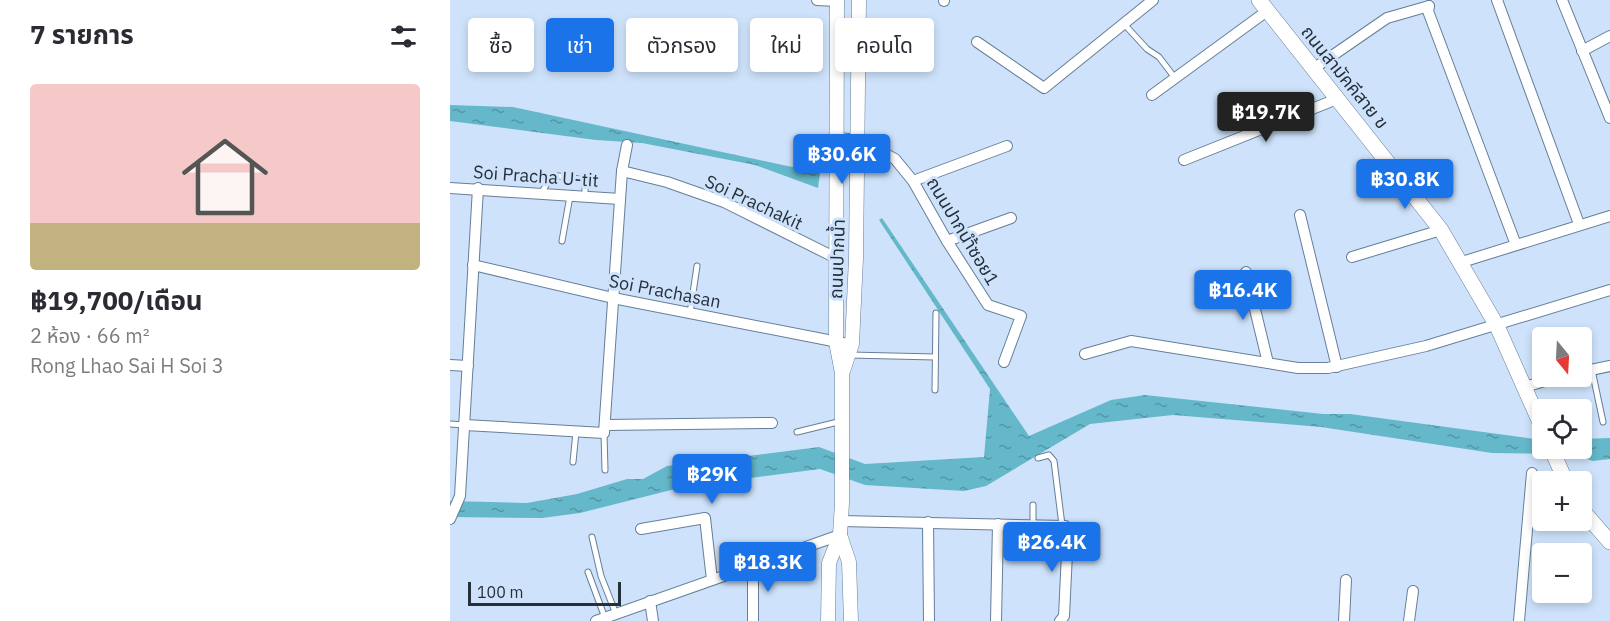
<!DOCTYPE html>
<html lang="th">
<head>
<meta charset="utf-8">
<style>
	:root { --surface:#fff; --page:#f2f2f3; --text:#2b2b33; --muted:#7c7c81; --accent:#1a73e8 }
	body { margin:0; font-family:"IBM Plex Sans","Noto Sans Thai",sans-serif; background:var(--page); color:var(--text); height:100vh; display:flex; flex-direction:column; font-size:22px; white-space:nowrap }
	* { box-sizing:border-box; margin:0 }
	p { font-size:20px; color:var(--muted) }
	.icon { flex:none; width:33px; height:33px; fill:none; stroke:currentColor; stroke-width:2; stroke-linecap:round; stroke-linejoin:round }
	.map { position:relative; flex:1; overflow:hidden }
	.sheet { display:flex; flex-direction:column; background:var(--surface); width:450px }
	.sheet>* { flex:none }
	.top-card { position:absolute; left:18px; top:18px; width:570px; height:54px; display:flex; gap:12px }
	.needle { width:39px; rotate:162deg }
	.controls { position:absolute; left:1082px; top:327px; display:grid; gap:12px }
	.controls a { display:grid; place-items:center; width:60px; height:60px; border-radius:6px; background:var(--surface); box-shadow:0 3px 9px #0003; font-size:30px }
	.scale { position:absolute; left:18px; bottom:15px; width:153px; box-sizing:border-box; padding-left:6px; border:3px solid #26303b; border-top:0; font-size:16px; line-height:21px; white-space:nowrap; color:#26303b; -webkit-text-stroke:4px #cee3fb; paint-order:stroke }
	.price { position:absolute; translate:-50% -51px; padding:0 14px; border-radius:6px; background:var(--accent); color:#fff; font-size:20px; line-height:39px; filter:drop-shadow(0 2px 3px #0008) }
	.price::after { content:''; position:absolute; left:50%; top:36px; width:18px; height:14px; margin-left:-9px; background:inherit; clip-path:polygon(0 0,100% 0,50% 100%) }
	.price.on { background:#222; color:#fff }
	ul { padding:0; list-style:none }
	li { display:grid; align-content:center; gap:12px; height:318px; padding:0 30px }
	li span { display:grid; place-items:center; height:186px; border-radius:6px; color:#555 }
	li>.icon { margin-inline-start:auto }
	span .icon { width:108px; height:108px; fill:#fffc; stroke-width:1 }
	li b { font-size:26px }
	h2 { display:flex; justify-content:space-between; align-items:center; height:72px; padding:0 30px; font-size:26px }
	.pill { padding:0 21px; border-radius:6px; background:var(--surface); box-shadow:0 3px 9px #0003; font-size:21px; line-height:54px }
	.pill.on { background:var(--accent); color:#fff }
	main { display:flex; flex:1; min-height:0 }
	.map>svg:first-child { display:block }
	.water { fill:url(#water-ripples) }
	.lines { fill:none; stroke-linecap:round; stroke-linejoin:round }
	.service-casing { stroke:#667e98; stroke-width:7 }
	.minor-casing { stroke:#667e98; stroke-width:12 }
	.tertiary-casing { stroke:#667e98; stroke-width:15 }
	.secondary-casing { stroke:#667e98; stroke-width:16 }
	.service { stroke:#fff; stroke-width:5 }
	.minor { stroke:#fff; stroke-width:10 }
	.tertiary { stroke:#fff; stroke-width:14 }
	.secondary { stroke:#fff; stroke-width:15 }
	.labels { text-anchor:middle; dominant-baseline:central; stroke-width:6; stroke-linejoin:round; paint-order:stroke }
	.street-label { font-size:18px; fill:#26303b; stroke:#cee3fb }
</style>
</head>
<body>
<main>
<section class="sheet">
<h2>7 รายการ<svg class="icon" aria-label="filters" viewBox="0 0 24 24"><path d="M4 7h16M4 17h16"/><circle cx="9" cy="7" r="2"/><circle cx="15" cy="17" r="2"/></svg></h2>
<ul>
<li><span style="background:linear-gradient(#f6c9c9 75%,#c2b280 0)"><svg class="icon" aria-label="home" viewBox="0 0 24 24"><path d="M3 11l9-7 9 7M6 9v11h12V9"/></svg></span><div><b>฿19,700/เดือน</b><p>2 ห้อง · 66 m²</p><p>Rong Lhao Sai H Soi 3</p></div></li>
</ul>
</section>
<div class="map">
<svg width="1160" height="621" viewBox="0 0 1160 621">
	<defs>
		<pattern id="water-ripples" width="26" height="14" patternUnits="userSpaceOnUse" patternTransform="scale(1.5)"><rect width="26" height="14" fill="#65b8c9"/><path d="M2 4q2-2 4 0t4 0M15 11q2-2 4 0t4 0" fill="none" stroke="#5396a4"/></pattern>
	</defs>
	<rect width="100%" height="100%" fill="#cee3fb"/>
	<g class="water">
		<polygon points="0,105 63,107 370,173 368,188 305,165 192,143 146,140 0,121"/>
		<polygon points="432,218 579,436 661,400 695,395 873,414 900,414 1092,440 1092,448 1131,448 1131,439 1160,438 1160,459 1143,461 1121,454 1042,453 871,427 723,415 640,424 536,486 514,491 415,485 370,469 237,486 130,513 92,518 0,517 0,501 77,503 127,494 177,479 193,479 217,466 369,447 415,464 534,457 540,389 429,220"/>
	</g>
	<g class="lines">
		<g class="service-casing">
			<g id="service">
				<polyline points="674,24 697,49 709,57 725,78"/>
				<polyline points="92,192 102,175 135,180 135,196"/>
				<polyline points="112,241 120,196"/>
				<polyline points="240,313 247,266"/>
				<polyline points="400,355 485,357"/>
				<polyline points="1142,370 1153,422"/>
				<polyline points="485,390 486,313"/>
				<polyline points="0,424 14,425"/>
				<polyline points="347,432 392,421"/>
				<polyline points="154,433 155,470"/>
				<polyline points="588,458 599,455 604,461 612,525"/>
				<polyline points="123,462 126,432"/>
				<polyline points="583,505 583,524"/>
				<polyline points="142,537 151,576 166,614"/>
				<polyline points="138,572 155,618"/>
			</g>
		</g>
		<g class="minor-casing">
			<g id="minor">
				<polyline points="367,0 387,1"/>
				<polyline points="494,0 494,1"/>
				<polyline points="1047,0 1129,224"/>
				<polyline points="1112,0 1160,118"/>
				<polyline points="979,6 978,11 1066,245"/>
				<polyline points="527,42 594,88 703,0"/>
				<polyline points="1132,51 1160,36"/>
				<polyline points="863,69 937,18 979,6"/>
				<polyline points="702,95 817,11"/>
				<polyline points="387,138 409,140 445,159 463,181 497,241 538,305 571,316 554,362"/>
				<polyline points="734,160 887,99"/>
				<polyline points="172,171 217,182 274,202 386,258"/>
				<polyline points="463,181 557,146"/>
				<polyline points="0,188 170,199"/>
				<polyline points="850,215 887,367"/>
				<polyline points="497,241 561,218"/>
				<polyline points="902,257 991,230"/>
				<polyline points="1012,262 1160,216"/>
				<polyline points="23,265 163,298 393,343"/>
				<polyline points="796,272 818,363"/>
				<polyline points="635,354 681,341 848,368 878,368 976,346 1160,290"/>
				<polyline points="0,365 18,366"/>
				<polyline points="1131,372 1160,366"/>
				<polyline points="1075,387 1111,376"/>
				<polyline points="15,425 154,433 172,171 177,145"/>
				<polyline points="155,425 322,423"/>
				<polyline points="0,519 10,496 28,188"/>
				<polyline points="391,521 615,526 618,532 614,616 610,621"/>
				<polyline points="478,522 479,621"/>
				<polyline points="191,529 255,518 262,580"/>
				<polyline points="200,601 203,621"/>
				<polyline points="146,621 390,535"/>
				<polyline points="303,621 303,566"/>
				<polyline points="546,621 548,524"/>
				<polyline points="894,621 896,580"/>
				<polyline points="959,621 963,591"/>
				<polyline points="1069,621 1082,473"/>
			</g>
		</g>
		<g class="tertiary-casing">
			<g id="tertiary">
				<polyline points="393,371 402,344 406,258 409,0"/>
				<polyline points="390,535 399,562 401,621"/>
				<polyline points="378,621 379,563 390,535 392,503 392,373 386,342 387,0"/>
			</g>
		</g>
		<g class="secondary-casing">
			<g id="secondary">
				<polyline points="809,0 991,230 1047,326 1092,427"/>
				<polyline points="1101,448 1116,482"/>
				<polyline points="1131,509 1160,542"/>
			</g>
		</g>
		<use href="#service" class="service"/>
		<use href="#minor" class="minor"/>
		<use href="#tertiary" class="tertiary"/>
		<use href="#secondary" class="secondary"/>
	</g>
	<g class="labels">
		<g class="street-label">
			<text transform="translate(895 77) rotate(51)">ถนนสามัคคีสาย ข</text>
			<text transform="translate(86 176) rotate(4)">Soi Pracha U-tit</text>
			<text transform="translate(304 202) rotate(25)">Soi Prachakit</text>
			<text transform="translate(513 231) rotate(59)">ถนนปากนำ้ซอย1</text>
			<text transform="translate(387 259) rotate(-88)">ถนนปากน้ำ</text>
			<text transform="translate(215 291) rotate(11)">Soi Prachasan</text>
		</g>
	</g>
</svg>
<div class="controls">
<a><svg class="needle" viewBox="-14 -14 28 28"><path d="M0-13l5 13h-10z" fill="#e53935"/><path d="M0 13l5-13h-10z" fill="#7c7c81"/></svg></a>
<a><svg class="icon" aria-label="locate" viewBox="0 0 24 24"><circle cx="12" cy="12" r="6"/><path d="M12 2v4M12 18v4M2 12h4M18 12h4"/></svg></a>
<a>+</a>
<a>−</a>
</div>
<div class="scale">100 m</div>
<b class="price on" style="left:816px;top:143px">฿19.7K</b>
<b class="price" style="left:392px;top:185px">฿30.6K</b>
<b class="price" style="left:955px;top:210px">฿30.8K</b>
<b class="price" style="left:793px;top:321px">฿16.4K</b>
<b class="price" style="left:262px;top:505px">฿29K</b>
<b class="price" style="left:602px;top:573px">฿26.4K</b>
<b class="price" style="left:318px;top:593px">฿18.3K</b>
<div class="top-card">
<a class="pill">ซื้อ</a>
<a class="pill on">เช่า</a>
<a class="pill">ตัวกรอง</a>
<a class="pill">ใหม่</a>
<a class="pill">คอนโด</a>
</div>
</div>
</main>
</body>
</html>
